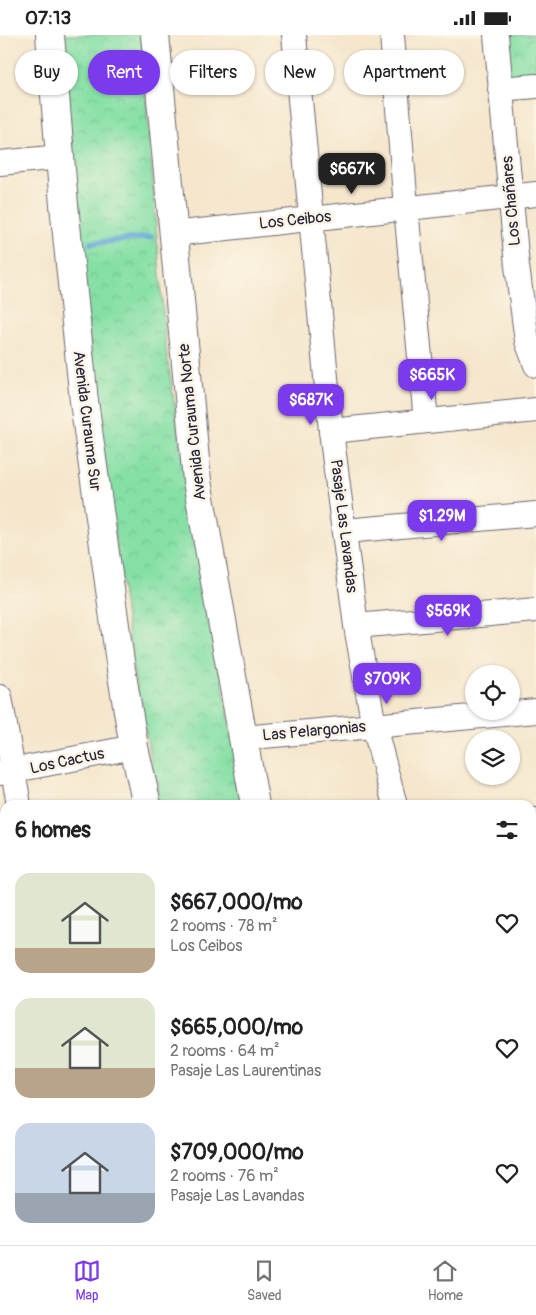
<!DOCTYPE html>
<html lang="en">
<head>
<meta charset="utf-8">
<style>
	:root { --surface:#fff; --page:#f2f2f2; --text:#202124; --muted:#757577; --line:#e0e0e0; --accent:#7c3aed }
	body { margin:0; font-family:Pangolin,sans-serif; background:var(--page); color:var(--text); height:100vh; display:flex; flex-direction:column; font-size:19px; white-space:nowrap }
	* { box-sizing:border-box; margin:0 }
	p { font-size:16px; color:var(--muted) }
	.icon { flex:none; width:28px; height:28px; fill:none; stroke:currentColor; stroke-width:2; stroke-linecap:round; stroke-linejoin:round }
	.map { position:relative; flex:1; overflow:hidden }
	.details { position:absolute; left:0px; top:765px; width:536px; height:445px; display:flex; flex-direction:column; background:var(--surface); border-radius:15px 15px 0 0; box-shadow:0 1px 4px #0004 }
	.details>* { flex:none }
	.banner { position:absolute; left:15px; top:15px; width:506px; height:45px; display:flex; gap:10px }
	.fabs { position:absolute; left:465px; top:630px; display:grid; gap:10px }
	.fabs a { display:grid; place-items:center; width:55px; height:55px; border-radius:50%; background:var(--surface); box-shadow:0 1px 4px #0004; font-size:25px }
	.price { position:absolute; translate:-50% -42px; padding:0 11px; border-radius:10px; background:var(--accent); color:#fff; font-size:16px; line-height:32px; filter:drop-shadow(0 1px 2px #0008) }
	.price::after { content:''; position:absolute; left:50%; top:30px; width:15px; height:11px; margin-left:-8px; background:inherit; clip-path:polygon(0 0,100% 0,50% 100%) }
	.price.selected { background:#222; color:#fff }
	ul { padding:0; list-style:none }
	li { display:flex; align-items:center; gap:15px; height:125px; padding:0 15px }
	li span { display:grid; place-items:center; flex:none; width:140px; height:100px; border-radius:15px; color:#555 }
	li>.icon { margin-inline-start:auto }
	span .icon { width:60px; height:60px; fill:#fffc; stroke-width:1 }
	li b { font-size:21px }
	h2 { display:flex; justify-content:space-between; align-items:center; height:60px; padding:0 15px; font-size:21px }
	.tag { padding:0 18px; border-radius:22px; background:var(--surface); box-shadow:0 1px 4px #0004; font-size:18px; line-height:45px }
	.tag.selected { background:var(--accent); color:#fff }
	.status { display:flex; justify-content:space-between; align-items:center; height:35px; padding:0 25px; background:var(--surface); direction:ltr }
	.status svg { height:14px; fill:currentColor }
	.tab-bar { display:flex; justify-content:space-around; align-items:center; height:70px; border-top:1px solid var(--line); background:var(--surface); font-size:14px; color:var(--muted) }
	.tab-bar a { display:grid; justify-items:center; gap:2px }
	.tab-bar .selected { color:var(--accent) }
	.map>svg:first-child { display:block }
	.grass { fill:url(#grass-tufts); stroke:#548170 }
	.park { fill:url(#park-crowns); stroke:#548170 }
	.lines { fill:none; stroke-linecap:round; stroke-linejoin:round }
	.stream { stroke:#60a7d6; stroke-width:6 }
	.minor-casing { stroke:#6c676e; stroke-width:26 }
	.tertiary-casing { stroke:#6c676e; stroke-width:30 }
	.minor { stroke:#fff; stroke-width:24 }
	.tertiary { stroke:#fff; stroke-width:28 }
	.labels { text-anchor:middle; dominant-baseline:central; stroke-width:5; stroke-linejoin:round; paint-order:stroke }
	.street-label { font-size:16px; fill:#22223b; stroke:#fcf5e5 }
</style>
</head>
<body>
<div class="status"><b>07:13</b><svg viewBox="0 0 49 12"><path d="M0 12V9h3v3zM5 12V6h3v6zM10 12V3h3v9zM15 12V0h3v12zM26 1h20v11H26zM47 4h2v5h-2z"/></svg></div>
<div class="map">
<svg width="536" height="1210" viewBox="0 0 536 1210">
	<defs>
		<pattern id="grass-tufts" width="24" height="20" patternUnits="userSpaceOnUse" patternTransform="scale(1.25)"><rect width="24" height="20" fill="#86e0a6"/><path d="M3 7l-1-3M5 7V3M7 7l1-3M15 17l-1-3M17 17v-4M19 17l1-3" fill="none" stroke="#73c090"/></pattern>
		<pattern id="park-crowns" width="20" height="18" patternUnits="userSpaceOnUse" patternTransform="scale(1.25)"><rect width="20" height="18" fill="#86e0a6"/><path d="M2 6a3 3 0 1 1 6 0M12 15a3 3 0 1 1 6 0" fill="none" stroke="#73c090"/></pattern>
	</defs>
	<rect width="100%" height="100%" fill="#fcf5e5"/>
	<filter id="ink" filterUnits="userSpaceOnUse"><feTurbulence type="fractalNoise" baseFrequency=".02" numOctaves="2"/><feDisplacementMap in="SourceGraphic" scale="10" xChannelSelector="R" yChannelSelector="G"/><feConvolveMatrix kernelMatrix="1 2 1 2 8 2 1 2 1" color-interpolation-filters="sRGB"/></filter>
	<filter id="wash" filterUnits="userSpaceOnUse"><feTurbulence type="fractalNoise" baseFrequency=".0096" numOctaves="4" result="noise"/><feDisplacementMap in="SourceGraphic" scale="20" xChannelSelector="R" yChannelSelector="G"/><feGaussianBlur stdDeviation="1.12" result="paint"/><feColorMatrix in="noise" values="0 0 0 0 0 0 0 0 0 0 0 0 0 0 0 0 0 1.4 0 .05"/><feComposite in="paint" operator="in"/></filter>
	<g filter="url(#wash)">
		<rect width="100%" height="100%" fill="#f5e6cc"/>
		<polygon class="grass" points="86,1205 131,1205 123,1210 78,1210"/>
		<g class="park">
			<polygon points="62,0 141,0 166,315 179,398 244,770 160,770 133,634 93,342"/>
			<polygon points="500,0 536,0 536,45 504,48"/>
			<polygon points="531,1189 536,1191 536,1210 370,1210 362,1205 531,1205"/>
		</g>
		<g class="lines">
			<polyline class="stream" points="91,208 151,202"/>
		</g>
	</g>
	<g filter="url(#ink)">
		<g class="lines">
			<g class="minor-casing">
				<g id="minor">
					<polyline points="294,0 331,396 356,591 374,691 395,770"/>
					<polyline points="392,0 406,173 426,386"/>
					<polyline points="496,0 517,231 527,306 536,330"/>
					<polyline points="500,54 536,51"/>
					<polyline points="0,128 60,122"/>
					<polyline points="173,199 536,159"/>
					<polyline points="331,396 536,375"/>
					<polyline points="345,496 536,479"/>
					<polyline points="356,591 536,575"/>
					<polyline points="0,662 19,770"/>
					<polyline points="242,703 536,676"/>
					<polyline points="0,738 134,712"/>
					<polyline points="531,786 536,785"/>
					<polyline points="531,850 536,838"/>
					<polyline points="531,1016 536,1019"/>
					<polyline points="0,1108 5,1105"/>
					<polyline points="57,1210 65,1205"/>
					<polyline points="147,1210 155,1205"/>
				</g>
			</g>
			<g class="tertiary-casing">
				<g id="tertiary">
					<polyline points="50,0 64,170 84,366 121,634 134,712 147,770"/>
					<polyline points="155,0 197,446 255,770"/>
					<polyline points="531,1170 536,1172"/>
					<polyline points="339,1205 348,1210"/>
				</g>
			</g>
			<use href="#minor" class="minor"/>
			<use href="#tertiary" class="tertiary"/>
		</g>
	</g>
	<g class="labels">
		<g class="street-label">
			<text transform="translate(511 166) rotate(-95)">Los Chañares</text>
			<text transform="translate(295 185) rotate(-6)">Los Ceibos</text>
			<text transform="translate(87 386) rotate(83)">Avenida Curauma Sur</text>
			<text transform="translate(192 387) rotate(-96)">Avenida Curauma Norte</text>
			<text transform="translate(344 491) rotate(83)">Pasaje Las Lavandas</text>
			<text transform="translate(314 696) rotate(-5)">Las Pelargonias</text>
			<text transform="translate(67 726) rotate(-12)">Los Cactus</text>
		</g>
	</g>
</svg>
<div class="fabs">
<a><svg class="icon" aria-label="locate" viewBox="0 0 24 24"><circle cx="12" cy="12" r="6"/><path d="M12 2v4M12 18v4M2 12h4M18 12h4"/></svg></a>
<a><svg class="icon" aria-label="layers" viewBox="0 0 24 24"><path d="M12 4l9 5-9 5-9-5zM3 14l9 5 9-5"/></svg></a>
</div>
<b class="price selected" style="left:352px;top:160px">$667K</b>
<b class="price" style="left:432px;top:366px">$665K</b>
<b class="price" style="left:311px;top:391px">$687K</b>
<b class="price" style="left:442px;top:507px">$1.29M</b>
<b class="price" style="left:448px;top:602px">$569K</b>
<b class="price" style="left:387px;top:670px">$709K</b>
<div class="banner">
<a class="tag">Buy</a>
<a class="tag selected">Rent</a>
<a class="tag">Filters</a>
<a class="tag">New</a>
<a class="tag">Apartment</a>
</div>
<section class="details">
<h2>6 homes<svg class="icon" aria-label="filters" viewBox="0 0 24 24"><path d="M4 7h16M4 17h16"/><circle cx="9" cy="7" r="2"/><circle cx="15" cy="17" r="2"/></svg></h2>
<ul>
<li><span style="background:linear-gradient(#dfe7d0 75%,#b9a48a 0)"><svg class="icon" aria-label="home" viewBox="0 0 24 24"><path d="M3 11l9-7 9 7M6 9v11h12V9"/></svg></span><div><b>$667,000/mo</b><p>2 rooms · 78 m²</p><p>Los Ceibos</p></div><svg class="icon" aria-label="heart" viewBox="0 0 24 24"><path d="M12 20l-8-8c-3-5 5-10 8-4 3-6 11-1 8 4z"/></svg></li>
<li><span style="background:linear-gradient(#dfe7d0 70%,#b9a48a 0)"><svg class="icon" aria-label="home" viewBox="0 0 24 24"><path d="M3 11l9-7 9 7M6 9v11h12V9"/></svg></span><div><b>$665,000/mo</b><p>2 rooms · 64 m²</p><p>Pasaje Las Laurentinas</p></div><svg class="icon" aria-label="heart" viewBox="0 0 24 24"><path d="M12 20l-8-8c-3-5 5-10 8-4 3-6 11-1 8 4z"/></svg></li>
<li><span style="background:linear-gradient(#c9d6e8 70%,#9aa5b1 0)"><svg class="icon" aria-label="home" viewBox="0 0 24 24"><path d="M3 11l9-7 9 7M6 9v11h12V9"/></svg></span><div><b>$709,000/mo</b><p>2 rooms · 76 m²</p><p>Pasaje Las Lavandas</p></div><svg class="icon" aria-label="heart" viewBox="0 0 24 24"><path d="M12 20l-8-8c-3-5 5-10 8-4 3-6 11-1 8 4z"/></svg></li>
</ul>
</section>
</div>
<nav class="tab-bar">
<a class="selected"><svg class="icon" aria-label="map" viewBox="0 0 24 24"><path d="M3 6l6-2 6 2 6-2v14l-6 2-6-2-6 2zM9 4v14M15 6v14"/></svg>Map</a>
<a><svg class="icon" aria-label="saved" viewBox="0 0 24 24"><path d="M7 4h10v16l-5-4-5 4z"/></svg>Saved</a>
<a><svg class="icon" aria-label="home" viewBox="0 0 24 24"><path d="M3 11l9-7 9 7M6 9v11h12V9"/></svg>Home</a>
</nav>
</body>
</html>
